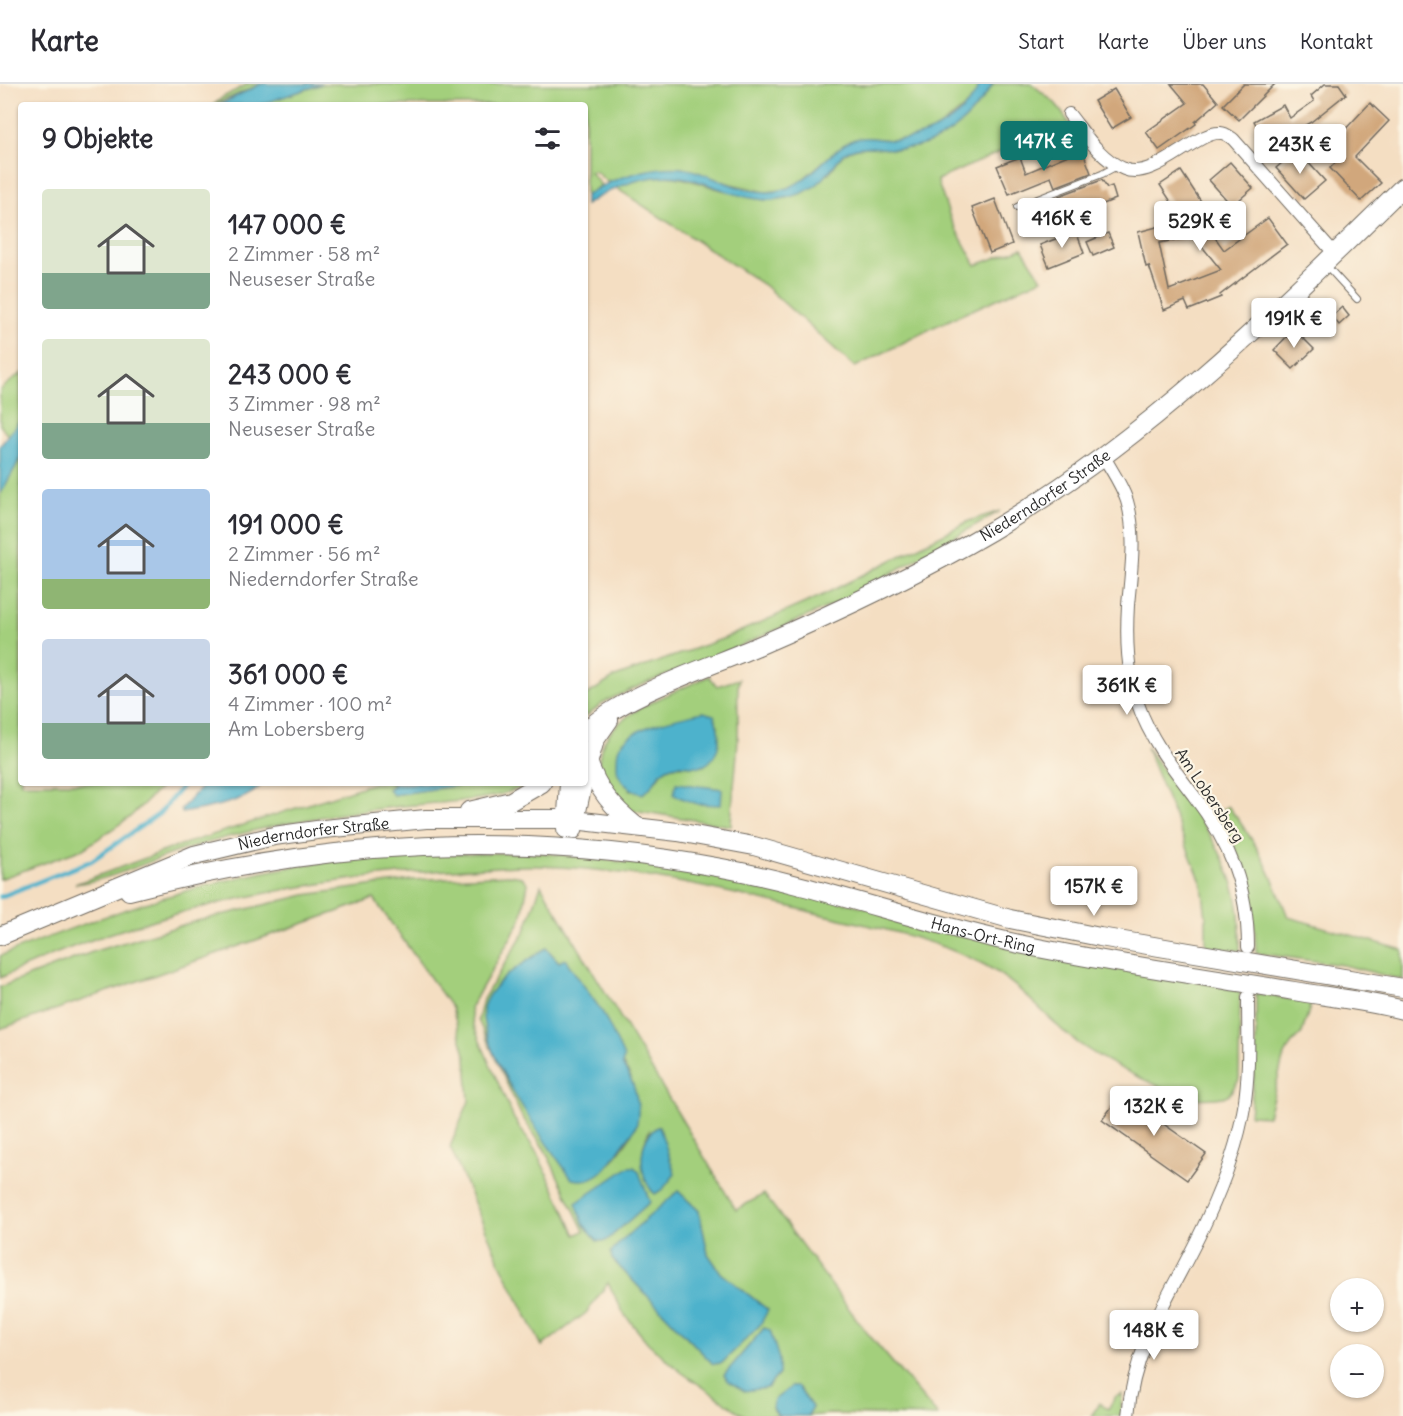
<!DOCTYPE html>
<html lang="de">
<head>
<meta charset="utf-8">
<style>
	:root { --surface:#fff; --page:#f7f7f7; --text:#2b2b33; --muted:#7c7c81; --line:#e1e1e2; --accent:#0f766e }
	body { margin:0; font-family:Delius,sans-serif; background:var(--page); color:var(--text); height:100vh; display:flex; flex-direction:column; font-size:22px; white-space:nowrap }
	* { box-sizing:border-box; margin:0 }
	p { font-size:20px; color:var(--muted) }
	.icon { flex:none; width:33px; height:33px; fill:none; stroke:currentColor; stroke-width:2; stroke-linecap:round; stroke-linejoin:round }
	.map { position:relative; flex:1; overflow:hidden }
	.panel { position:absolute; left:18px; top:18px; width:570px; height:684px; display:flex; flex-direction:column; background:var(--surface); border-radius:6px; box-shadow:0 2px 4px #0004 }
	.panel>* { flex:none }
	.controls { position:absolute; left:1330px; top:1194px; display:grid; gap:12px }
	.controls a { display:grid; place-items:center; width:54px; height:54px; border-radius:50%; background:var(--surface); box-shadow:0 2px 4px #0004; font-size:30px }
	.price { position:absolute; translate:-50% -51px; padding:0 14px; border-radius:6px; background:#fff; color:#222; font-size:20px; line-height:39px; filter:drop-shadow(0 2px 3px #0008) }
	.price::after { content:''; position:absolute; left:50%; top:36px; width:18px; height:14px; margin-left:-9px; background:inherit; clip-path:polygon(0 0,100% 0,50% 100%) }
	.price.selected { background:var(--accent); color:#fff }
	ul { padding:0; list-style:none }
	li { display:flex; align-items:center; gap:18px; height:150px; padding:0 24px }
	li span { display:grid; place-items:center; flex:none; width:168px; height:120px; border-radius:6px; color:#555 }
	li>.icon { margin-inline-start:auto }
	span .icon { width:72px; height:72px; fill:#fffc; stroke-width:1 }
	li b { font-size:26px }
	h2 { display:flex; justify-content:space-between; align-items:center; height:72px; padding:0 24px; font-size:26px }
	header { display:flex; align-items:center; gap:36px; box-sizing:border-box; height:84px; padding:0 30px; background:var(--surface); border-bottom:2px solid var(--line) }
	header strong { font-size:28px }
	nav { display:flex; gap:33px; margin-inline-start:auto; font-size:21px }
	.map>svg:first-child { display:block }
	.green { fill:#a3cf7c; stroke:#677d54; stroke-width:1.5; fill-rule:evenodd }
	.water { fill:#4db2cc; stroke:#3c6e7c; stroke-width:1.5 }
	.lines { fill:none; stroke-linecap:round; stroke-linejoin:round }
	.stream { stroke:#4db2cc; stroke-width:4.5 }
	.building { fill:#d1a77b; fill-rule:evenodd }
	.lane-casing { stroke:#716a60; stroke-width:8 }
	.street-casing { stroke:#716a60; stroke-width:14 }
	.secondary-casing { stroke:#716a60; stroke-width:20 }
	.lane { stroke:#fff; stroke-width:6 }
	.street { stroke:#fff; stroke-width:12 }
	.secondary { stroke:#fff; stroke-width:18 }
	.labels { text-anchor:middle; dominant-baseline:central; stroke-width:4.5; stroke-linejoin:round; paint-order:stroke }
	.street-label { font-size:16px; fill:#2b2b2b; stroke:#fcf5e5 }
</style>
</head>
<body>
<header>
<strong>Karte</strong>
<nav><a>Start</a><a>Karte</a><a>Über uns</a><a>Kontakt</a></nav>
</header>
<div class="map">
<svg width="1403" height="1332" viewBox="0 0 1403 1332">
	<rect width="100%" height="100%" fill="#fcf5e5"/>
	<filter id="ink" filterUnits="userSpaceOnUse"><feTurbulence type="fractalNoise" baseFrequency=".0167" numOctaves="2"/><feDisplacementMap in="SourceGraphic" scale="12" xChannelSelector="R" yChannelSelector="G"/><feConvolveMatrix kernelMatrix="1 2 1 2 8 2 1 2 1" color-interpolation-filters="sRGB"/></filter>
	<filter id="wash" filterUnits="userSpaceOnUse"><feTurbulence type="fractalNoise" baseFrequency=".008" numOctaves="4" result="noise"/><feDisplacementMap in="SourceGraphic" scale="24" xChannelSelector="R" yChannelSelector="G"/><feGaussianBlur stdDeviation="1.35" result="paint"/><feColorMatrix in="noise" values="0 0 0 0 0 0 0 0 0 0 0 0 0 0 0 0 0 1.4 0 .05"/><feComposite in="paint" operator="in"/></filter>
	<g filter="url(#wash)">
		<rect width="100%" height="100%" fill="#f4dec2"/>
		<g class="green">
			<polygon points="248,0 261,0 213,21 223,13"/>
			<polygon points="322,0 975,1 980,0 976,10 966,22 932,49 916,54 891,56 870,54 829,73 796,101 781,106 766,108 731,100 682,84 664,85 607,98 595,87 590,88 601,101 585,112 585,21 259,21"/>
			<path d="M993,0H1032L1056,20L1074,46L1034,63L1018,60L937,96L951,136L976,181L1022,164L1042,195L938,241L855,283L764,201L616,104C675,78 691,102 744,111C752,113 763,117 771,116C780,114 823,95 829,89C836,81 840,70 851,66C866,60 880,65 895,65C940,65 970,36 993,0Z"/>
			<polygon points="21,289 21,335 8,352 0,341 0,306"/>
			<polygon points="21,373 21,699 165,699 130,733 83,765 0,795 0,411"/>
			<polygon points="1000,427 844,516 726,568 646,599 606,617 585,633 585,612 615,593 725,554 821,512 969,437"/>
			<path d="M709,592L717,602L739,595C736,614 739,632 738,652C737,682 732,712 731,742L633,726C620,720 613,707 605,696C598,685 598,677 601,665C613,627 675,609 709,592ZM718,642L704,682C694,682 679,680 669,683C658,687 655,704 642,710L629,705Z"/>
			<path d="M1146,663C1178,709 1220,752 1235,807C1240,826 1240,847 1240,867L1206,862V834L1202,800Z"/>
			<path d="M374,699H396L392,701L393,711L474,699H531C498,716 461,717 425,720C342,727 262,741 183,766C147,777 111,796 75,800L181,761Z"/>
			<path d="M1228,722C1259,762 1270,786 1288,833L1403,866V896L1343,881L1256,869C1254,818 1246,772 1215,730Z"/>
			<path d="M542,769L699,786L1240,907L1239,996L1228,1012C1214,1015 1197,1016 1183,1011C1150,1001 1088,970 1063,947C1037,923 1015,897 983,880C932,854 871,842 815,829C724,806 633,785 539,782C515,781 491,784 467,785C312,793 141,826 0,894V872C108,829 216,791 332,777C402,769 472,769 542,769Z"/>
			<path d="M509,791L522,793L528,800L521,836L470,924L473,941L514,1035L537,1069L576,1151L584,1147L545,1066L521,1031L478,936L483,915L525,847L541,801L736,1126L764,1110L864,1245L938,1332L830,1330L808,1332L812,1323L798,1303H791L773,1324L778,1332H745L681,1288L648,1259L624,1230L608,1199L586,1229L542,1262L500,1179L450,1063L469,1017L466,974L452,924L374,815L0,945V903L95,867L193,838L305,811L412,796ZM546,864L559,878L629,990C636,1007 640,1034 631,1051C628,1058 616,1071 611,1079ZM649,1047L652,1108C643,1087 638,1069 649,1047ZM678,1107L699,1127L708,1170L721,1189L768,1226L722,1279L713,1280L612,1175ZM764,1244L779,1290L767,1304L760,1305L724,1291Z"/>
			<polygon points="1256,909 1311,919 1302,949 1291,960 1283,975 1268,1032 1250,1031 1256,970"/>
			<polygon points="1122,1310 1121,1332 1091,1332 1100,1319 1108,1325 1115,1313"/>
		</g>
		<g class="water">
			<polygon points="261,0 322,0 259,21 219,21"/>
			<path d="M980,0H993C970,37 940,65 895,65C879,65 865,60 850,66C840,70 835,81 828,89C815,107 793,114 772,116C746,117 721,104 697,97C658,84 618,100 585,121V112C613,93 665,75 698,88C720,96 744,108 768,108C804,107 820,75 848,58C861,50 878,56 893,56C928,55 966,34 980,0Z"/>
			<polygon points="21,335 21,373 0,411 0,362"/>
			<path d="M703,628L714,631C718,642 722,657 716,668C704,695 686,674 667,684C655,690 656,703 642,710C630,706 616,695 617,681C617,677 617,671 618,667C624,643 682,633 703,628Z"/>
			<path d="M205,699H262C251,718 203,725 182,729L181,725Z"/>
			<polygon points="396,699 474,699 393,711 388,705"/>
			<polygon points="676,699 722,705 721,721 697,720 674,711"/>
			<path d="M546,864L559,878L565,875L603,929L624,973L622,981C634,996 641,1019 637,1039C634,1049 627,1054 622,1062C609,1082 597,1101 572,1095C549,1064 469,954 485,918C496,894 526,878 546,864Z"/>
			<path d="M659,1042L675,1090L663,1105L655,1110C637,1094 637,1053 659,1042Z"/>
			<polygon points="629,1083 634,1083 639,1088 650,1118 606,1157 597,1157 584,1141 576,1119"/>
			<polygon points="678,1107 699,1127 708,1170 721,1189 768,1226 760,1241 722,1279 713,1280 612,1175 611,1168 623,1155"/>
			<polygon points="764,1244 770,1246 779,1275 779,1290 767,1304 744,1307 728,1297 724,1291"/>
			<polygon points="791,1303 798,1303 812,1323 808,1332 778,1332 773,1324 774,1316"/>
		</g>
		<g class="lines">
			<polyline class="stream" points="0,813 91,777 159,730 185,699"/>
		</g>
		<g id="blocks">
			<g class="building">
				<polygon points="1171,0 1203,0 1218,18 1195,38 1196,40 1159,66 1146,48 1187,19"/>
				<polygon points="1244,0 1275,0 1239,36 1223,21"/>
				<polygon points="1325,0 1339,0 1346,10 1311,38 1268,62 1254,37 1283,21 1290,34 1314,17 1311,12"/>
				<polygon points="1114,5 1131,33 1111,45 1094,17"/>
				<polygon points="1370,19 1389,37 1355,73 1381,99 1361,117 1330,84 1339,75 1324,60 1333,51 1337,54"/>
				<polygon points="1082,65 1091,89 1055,103 1051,93 1009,110 997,82 1020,73 1026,89"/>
				<polygon points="1297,66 1325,97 1304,115 1276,84"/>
				<polygon points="1230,78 1253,104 1232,122 1209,96"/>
				<path d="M1181,87L1204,122L1196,127L1224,166L1268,134L1287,160L1220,211L1221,213L1189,226L1185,217L1164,226L1149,182L1146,183L1138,148L1183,136L1160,101ZM1192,150L1221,186L1169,206L1159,159L1186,154Z"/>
				<polygon points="1102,96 1107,104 1112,102 1116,115 1067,134 1059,112"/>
				<polygon points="995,115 1012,160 990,169 972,124"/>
				<polygon points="1076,147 1084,169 1049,183 1040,161"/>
				<polygon points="1108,149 1114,163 1093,172 1087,158"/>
				<polygon points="1342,223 1349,232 1339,241 1332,232"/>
				<polygon points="1294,245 1314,265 1293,285 1274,266"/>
				<polygon points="1121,1010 1206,1070 1187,1096 1102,1036"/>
			</g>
		</g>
	</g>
	<g filter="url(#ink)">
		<use href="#blocks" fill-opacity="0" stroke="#716a60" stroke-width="1.5"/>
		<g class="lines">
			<g class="lane-casing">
				<g id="lane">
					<polyline points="1017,123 1102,90 1117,82"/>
					<polyline points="1325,180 1357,215"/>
				</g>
			</g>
			<g class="street-casing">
				<g id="street">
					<path d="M1069,30C1085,50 1100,75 1124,85C1154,98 1197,46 1221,49C1225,49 1230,53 1233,55L1335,170"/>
					<path d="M1104,373C1112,387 1122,401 1127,417C1137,451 1131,487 1128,521C1126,555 1127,587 1138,620C1150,655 1172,683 1194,712C1230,759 1248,804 1248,863"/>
					<path d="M1128,1332C1134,1256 1177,1202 1207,1135C1223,1100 1238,1061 1244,1023C1250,987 1248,949 1248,913"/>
				</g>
			</g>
			<g class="secondary-casing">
				<g id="secondary">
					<path id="s1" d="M585,648C619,612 710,583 758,562C837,528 916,491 991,447C1148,355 1274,229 1403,103"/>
					<path d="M588,677C597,705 613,724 636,742"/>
					<polyline points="585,690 595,656 609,636"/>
					<polyline points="469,727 511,717 542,699"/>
					<polyline points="566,745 569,699"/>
					<polyline points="573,746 583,699"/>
					<path id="s2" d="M129,807C328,756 519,746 722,784C824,803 922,840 1024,861C1114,880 1204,892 1294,907C1330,913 1368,917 1403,926"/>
					<path id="s3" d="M0,852L194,771L274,752L324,745L426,735H565L678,748L754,762L1010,835L1100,853L1403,904"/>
				</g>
			</g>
			<use href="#lane" class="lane"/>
			<use href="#street" class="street"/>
			<use href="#secondary" class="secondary"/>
		</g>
	</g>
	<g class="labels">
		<g class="street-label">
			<text stroke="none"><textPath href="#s1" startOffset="519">Niederndorfer Straße</textPath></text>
			<text transform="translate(1210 711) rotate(56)">Am Lobersberg</text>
			<text stroke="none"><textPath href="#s3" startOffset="332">Niederndorfer Straße</textPath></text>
			<text stroke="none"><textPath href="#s2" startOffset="868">Hans-Ort-Ring</textPath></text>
		</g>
	</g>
</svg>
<div class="controls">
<a>+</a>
<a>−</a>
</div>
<b class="price selected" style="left:1044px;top:88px">147K €</b>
<b class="price" style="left:1300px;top:91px">243K €</b>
<b class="price" style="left:1062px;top:165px">416K €</b>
<b class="price" style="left:1200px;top:168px">529K €</b>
<b class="price" style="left:1294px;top:265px">191K €</b>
<b class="price" style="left:1127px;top:632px">361K €</b>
<b class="price" style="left:1094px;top:833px">157K €</b>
<b class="price" style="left:1154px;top:1053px">132K €</b>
<b class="price" style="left:1154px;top:1277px">148K €</b>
<section class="panel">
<h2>9 Objekte<svg class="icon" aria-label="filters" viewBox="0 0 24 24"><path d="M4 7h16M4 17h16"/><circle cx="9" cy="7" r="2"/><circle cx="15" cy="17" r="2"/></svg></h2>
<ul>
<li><span style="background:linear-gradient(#dfe7d0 70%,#7fa58c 0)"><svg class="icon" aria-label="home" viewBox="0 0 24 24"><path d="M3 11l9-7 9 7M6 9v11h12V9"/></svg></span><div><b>147 000 €</b><p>2 Zimmer · 58 m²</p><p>Neuseser Straße</p></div></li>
<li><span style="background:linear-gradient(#dfe7d0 70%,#7fa58c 0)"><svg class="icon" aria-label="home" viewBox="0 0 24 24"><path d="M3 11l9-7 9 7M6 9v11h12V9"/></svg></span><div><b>243 000 €</b><p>3 Zimmer · 98 m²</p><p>Neuseser Straße</p></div></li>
<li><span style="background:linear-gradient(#a9c7e8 75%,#8fb573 0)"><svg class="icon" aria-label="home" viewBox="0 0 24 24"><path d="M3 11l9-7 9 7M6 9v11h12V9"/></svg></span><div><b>191 000 €</b><p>2 Zimmer · 56 m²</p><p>Niederndorfer Straße</p></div></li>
<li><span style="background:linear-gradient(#c9d6e8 70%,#7fa58c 0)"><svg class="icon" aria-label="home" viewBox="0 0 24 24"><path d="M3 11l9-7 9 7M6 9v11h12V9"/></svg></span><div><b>361 000 €</b><p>4 Zimmer · 100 m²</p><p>Am Lobersberg</p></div></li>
</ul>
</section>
</div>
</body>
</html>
